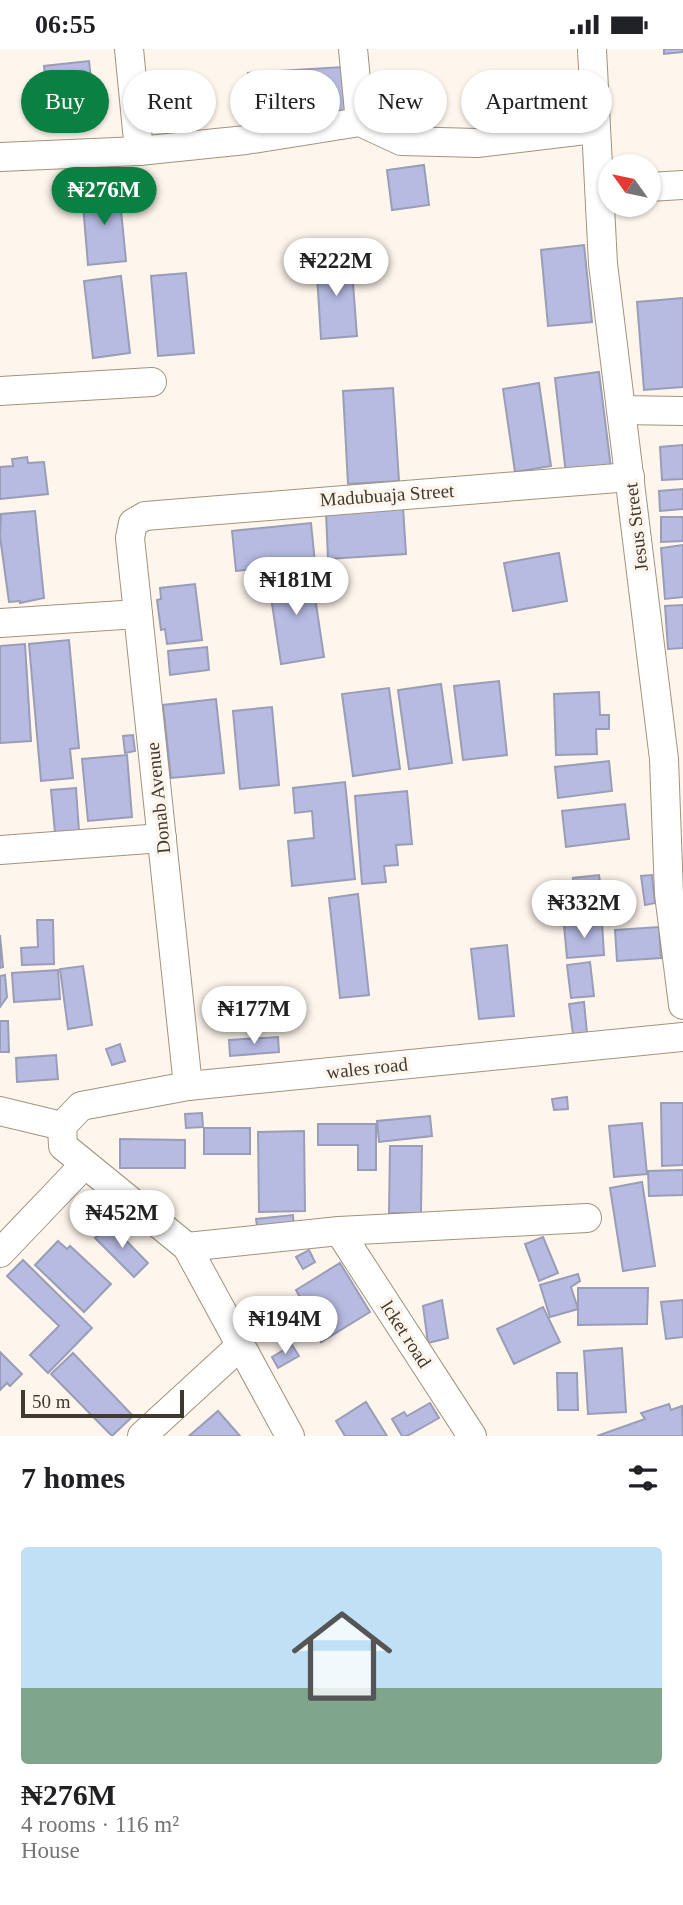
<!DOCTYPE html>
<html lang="en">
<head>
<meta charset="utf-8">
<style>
	:root { --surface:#fff; --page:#f6f6f6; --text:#202124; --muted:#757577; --accent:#0b8043 }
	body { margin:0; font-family:Georgia,serif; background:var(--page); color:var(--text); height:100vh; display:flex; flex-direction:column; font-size:26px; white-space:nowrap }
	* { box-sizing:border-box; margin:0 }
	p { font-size:23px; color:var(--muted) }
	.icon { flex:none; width:38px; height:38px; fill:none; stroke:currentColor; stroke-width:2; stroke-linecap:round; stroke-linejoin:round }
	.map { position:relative; height:1387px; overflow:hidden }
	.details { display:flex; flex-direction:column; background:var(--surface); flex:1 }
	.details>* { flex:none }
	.guide { position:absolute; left:21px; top:21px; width:642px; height:63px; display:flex; gap:14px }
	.needle { width:46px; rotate:303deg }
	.fabs { position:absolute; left:598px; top:105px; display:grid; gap:14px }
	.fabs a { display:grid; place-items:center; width:63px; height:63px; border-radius:50%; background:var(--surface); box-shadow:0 2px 5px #0004; font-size:35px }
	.scale { position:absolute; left:21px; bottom:18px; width:163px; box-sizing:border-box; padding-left:7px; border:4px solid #40392f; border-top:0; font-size:19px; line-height:24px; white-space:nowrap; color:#40392f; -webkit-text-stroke:5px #fef6ed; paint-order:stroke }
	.price { position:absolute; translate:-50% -60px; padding:0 16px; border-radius:24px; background:#fff; color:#222; font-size:23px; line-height:46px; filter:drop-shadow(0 2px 4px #0008) }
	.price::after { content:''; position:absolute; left:50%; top:42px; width:21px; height:16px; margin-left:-10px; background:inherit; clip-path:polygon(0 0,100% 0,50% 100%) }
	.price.on { background:var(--accent); color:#fff }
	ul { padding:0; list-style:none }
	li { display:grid; align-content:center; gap:14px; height:371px; padding:0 21px }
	li span { display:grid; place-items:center; height:217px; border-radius:7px; color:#555 }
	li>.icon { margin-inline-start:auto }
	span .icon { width:126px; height:126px; fill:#fffc; stroke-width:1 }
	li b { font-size:30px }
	h2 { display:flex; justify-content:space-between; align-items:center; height:84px; padding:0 21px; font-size:30px }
	.chip { padding:0 24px; border-radius:32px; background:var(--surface); box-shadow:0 2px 5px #0004; font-size:24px; line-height:63px }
	.chip.on { background:var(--accent); color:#fff }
	.status { display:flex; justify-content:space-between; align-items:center; height:49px; padding:0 35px; background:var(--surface); direction:ltr }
	.status svg { height:19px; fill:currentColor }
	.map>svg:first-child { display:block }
	.building { fill:#b7bbe2; stroke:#9a9db6; stroke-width:2 }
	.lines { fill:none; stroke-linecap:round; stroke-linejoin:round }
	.minor-casing { stroke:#a3927c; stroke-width:30 }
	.minor { stroke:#fff; stroke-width:28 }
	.labels { text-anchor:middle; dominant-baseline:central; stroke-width:7; stroke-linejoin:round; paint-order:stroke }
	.street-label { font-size:19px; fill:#40392f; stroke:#fef6ed }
</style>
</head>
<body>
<div class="status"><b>06:55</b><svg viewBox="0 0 49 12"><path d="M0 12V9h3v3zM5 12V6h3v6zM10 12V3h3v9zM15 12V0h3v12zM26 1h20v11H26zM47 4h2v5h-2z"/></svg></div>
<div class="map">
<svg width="683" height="1387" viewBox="0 0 683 1387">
	<rect width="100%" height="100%" fill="#fef6ed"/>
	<g class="building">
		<polygon points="664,0 683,0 683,3 664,5"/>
		<polygon points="89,12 96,73 50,78 44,17"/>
		<polygon points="343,18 346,65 251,72 248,24"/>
		<polygon points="424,116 429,156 392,161 387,121"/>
		<polygon points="119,141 126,212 88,216 82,144"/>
		<polygon points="584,196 592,273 548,277 541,201"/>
		<polygon points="351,208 357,287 321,290 316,211"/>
		<polygon points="186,224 194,304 158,307 151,227"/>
		<polygon points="121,227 130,304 93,309 84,232"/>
		<polygon points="683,249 683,338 644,341 637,253"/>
		<polygon points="599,323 611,419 566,425 555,329"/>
		<polygon points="539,334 551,417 515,423 503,340"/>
		<polygon points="393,339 399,432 348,435 343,342"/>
		<polygon points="683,396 683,430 662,431 660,398"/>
		<polygon points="27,408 28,414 44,413 48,445 0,450 0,418 13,417 12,410"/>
		<polygon points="683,440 683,460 660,462 659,442"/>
		<polygon points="403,458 406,505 328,510 326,463"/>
		<polygon points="35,462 44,549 20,554 20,552 9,553 0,488 1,465"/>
		<polygon points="661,468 683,468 683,492 661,493"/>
		<polygon points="311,474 315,514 236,522 232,482"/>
		<polygon points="683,496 683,548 665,550 661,499"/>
		<polygon points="559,504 567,552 513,562 504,514"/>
		<polygon points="311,522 324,608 281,615 268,528"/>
		<polygon points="195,535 202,591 167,595 165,580 161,581 157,551 161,550 160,539"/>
		<polygon points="683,556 683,599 668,600 665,557"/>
		<polygon points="69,591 79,699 70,700 73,729 41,732 29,595"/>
		<polygon points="25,595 31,692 0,694 0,597"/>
		<polygon points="207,598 209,621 170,626 168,602"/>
		<polygon points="499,632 507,706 463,711 454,637"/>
		<polygon points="441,635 452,714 409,720 398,641"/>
		<polygon points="389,639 400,720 353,727 342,645"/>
		<polygon points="599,643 600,666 609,666 609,680 596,680 597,705 556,706 554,645"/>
		<polygon points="216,650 224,724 171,729 163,656"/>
		<polygon points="272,658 279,736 240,740 233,662"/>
		<polygon points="133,686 135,702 125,704 123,687"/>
		<polygon points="127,706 132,768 88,772 82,710"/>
		<polygon points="609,712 612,742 558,749 555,718"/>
		<polygon points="345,733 355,830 292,837 288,792 314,789 312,762 295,764 293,739"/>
		<polygon points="76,739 79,782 55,784 51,741"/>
		<polygon points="407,742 412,795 396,796 398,816 384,817 386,833 362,835 355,747"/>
		<polygon points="625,755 629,790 566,798 562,762"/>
		<polygon points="599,826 603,856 577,860 573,829"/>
		<polygon points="652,826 655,854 645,856 641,827"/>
		<polygon points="358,845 369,946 340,949 329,849"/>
		<polygon points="37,871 53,871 54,915 22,916 21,899 38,898"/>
		<polygon points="602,873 604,906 567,909 564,876"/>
		<polygon points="659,878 661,909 617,912 615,881"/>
		<polygon points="0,886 3,918 0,919"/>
		<polygon points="507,896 514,967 479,970 471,900"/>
		<polygon points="590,913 594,947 571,949 567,916"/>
		<polygon points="83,917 92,976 68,980 60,920"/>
		<polygon points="58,921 60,950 14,953 12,924"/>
		<polygon points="5,926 7,948 0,958 0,927"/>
		<polygon points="584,953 587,984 573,985 569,955"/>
		<polygon points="0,972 8,972 9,1003 0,1003"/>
		<polygon points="278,988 279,1003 230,1007 229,991"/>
		<polygon points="120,995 125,1012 112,1016 106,1000"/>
		<polygon points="56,1006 58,1030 17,1033 16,1009"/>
		<polygon points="567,1048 568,1060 554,1061 552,1050"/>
		<polygon points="661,1054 683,1054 683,1116 662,1117"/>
		<polygon points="202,1064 203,1078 186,1079 185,1065"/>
		<polygon points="430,1067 432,1087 379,1093 377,1072"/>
		<polygon points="642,1074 647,1125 614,1128 609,1077"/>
		<polygon points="318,1075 376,1075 376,1121 358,1121 358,1096 318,1096"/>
		<rect x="204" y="1079" width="46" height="26"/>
		<polygon points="304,1082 305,1162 259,1163 258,1083"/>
		<polygon points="120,1090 185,1091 185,1119 120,1119"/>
		<polygon points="390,1097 422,1097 421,1164 389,1164"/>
		<polygon points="683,1121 683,1146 649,1147 648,1122"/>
		<polygon points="642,1133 655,1217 623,1222 610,1139"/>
		<polygon points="293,1166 294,1180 258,1183 256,1170"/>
		<polygon points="110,1175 148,1214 134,1228 95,1189"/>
		<polygon points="543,1188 558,1224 539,1232 525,1195"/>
		<polygon points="58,1192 67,1200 70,1197 111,1235 84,1263 35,1216"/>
		<polygon points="309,1201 315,1213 303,1220 296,1208"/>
		<polygon points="23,1211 92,1279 48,1324 30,1306 59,1277 7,1227"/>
		<polygon points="340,1214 370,1263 321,1293 311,1276 301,1282 288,1261 302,1252 296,1241"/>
		<polygon points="578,1225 580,1232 571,1238 578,1260 550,1268 540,1236"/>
		<polygon points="578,1239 648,1239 647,1275 578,1276"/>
		<polygon points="442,1251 448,1289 428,1294 423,1257"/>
		<polygon points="683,1251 683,1288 666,1290 661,1253"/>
		<polygon points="543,1258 560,1293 514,1315 497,1280"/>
		<polygon points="292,1296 299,1307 278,1319 272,1308"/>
		<polygon points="622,1299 626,1363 588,1365 584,1302"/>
		<polygon points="0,1303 22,1325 10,1337 7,1334 0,1341"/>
		<polygon points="73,1304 133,1367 112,1387 51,1325"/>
		<polygon points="557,1324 577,1324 578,1361 558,1361"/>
		<polygon points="366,1353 387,1387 345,1387 336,1372"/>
		<polygon points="430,1354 439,1369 407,1387 402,1387 392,1370 404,1363 407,1367"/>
		<polygon points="669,1355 671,1361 682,1357 683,1387 597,1387 645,1370 641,1364"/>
		<polygon points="218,1362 240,1387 189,1387"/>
	</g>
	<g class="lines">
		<g class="minor-casing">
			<g id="minor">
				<polyline points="129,0 139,102"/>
				<polyline points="353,0 360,73"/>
				<polyline points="592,0 603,215 664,710 669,845 683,956"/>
				<polyline points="0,108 139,102 246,91 360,73 401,92 477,94 594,80"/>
				<polyline points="649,138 683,136"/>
				<polyline points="0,342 152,333"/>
				<polyline points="621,361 683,362"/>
				<polyline points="0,574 138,565"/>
				<polyline points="0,801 162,789"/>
				<polyline points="188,1037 130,489 133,474 145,467 630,428"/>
				<polyline points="0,1062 62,1077 63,1097 187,1198 290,1387"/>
				<polyline points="62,1077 81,1057 188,1037 683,988"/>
				<polyline points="339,1182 472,1387"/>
				<polyline points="187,1198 339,1182 587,1169"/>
				<polyline points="0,1204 84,1116"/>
				<polyline points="142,1387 240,1297"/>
			</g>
		</g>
		<use href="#minor" class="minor"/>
	</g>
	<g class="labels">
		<g class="street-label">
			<text transform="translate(387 446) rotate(-4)">Madubuaja Street</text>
			<text transform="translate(636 478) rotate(-97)">Jesus Street</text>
			<text transform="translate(158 749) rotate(-96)">Donab Avenue</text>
			<text transform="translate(367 1019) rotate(-6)">wales road</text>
			<text transform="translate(406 1285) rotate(57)">lcket road</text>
		</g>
	</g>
</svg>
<div class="fabs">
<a><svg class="needle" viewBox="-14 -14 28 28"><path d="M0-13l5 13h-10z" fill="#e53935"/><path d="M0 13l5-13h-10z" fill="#757577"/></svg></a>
</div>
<div class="scale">50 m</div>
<b class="price on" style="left:104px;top:178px">₦276M</b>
<b class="price" style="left:336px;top:249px">₦222M</b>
<b class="price" style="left:296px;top:568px">₦181M</b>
<b class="price" style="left:584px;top:891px">₦332M</b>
<b class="price" style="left:254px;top:997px">₦177M</b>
<b class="price" style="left:122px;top:1201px">₦452M</b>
<b class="price" style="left:285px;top:1307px">₦194M</b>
<div class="guide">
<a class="chip on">Buy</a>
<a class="chip">Rent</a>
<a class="chip">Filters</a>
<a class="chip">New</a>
<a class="chip">Apartment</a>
</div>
</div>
<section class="details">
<h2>7 homes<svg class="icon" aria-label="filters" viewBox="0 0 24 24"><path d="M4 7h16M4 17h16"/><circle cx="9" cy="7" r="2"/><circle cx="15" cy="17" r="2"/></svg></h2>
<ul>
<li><span style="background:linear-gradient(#bfe0f5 65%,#7fa58c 0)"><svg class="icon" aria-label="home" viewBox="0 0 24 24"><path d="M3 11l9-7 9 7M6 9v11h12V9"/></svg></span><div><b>₦276M</b><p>4 rooms · 116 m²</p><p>House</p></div></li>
</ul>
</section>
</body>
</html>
